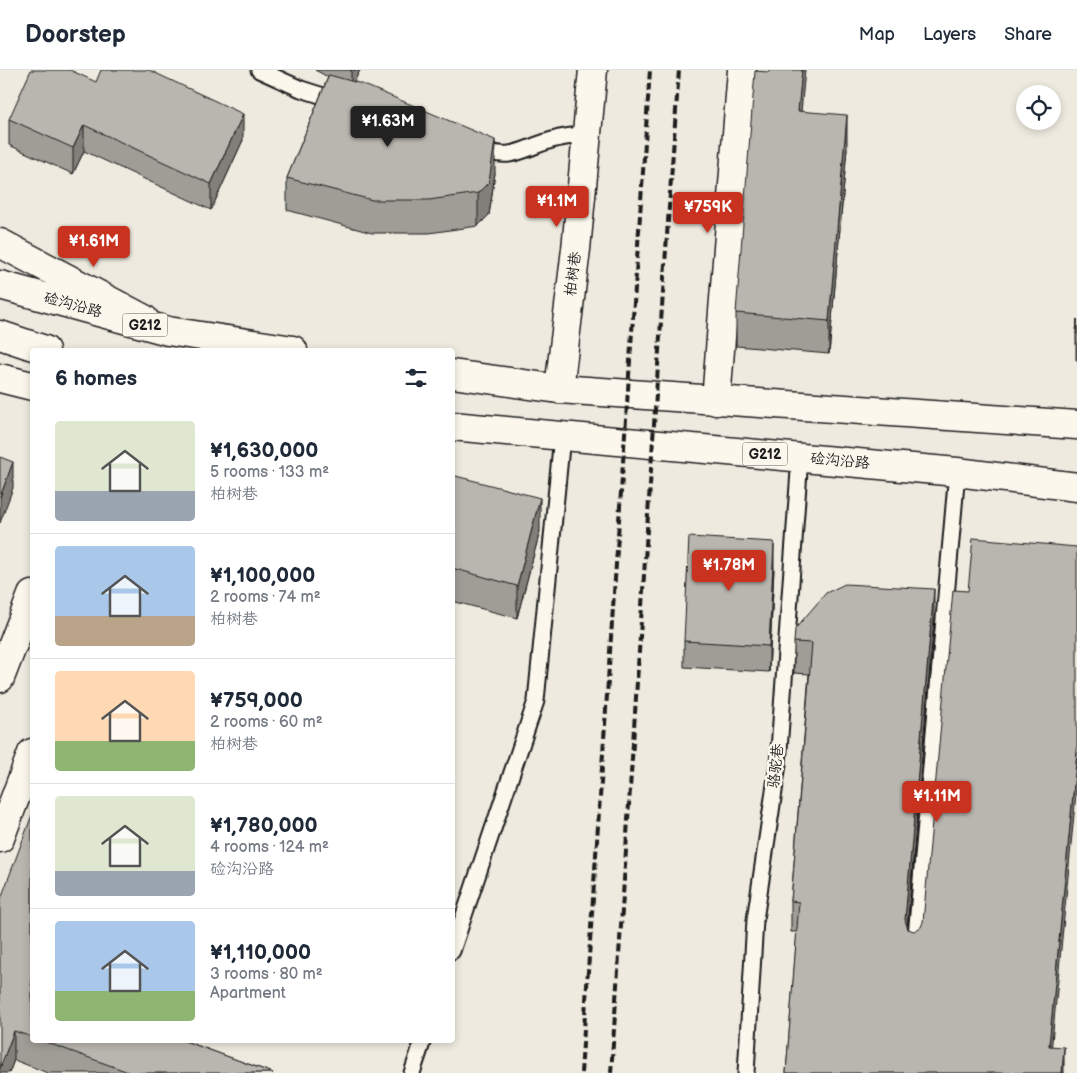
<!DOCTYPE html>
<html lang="en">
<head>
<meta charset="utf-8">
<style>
	:root { --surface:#fff; --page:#f2f2f3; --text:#1f2937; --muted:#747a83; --line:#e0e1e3; --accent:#c8321e }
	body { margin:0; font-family:"Balsamiq Sans","LXGW WenKai TC",sans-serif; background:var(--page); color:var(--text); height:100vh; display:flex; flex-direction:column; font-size:19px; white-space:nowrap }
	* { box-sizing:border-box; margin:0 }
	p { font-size:16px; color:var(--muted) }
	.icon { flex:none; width:28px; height:28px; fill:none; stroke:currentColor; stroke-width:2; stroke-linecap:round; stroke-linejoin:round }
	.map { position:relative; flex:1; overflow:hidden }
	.details { position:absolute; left:30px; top:278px; width:425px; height:695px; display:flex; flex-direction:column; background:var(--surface); border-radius:5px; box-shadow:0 2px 8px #0003 }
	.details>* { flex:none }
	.tools { position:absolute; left:1016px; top:15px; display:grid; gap:10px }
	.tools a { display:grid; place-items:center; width:45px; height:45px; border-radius:50%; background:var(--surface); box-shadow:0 2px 8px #0003; font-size:25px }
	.price { position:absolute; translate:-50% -42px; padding:0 11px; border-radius:5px; background:var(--accent); color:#fff; font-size:16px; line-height:32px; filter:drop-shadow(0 1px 2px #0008) }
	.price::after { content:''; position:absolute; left:50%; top:30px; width:15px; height:11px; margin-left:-8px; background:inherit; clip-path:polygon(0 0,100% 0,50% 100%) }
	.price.current { background:#222; color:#fff }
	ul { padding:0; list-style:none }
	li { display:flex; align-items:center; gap:15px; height:125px; padding:0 25px }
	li+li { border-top:1px solid var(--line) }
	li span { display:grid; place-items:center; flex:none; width:140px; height:100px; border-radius:5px; color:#555 }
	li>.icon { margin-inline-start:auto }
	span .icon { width:60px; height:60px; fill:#fffc; stroke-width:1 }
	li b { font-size:21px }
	h2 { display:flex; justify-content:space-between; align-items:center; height:60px; padding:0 25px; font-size:21px }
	header { display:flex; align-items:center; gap:30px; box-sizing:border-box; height:70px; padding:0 25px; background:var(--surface); border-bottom:1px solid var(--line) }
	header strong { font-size:24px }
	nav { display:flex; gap:28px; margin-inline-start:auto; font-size:18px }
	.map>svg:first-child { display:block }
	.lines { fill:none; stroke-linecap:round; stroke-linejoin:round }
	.lane-casing { stroke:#1c1c1c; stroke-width:19 }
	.street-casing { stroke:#1c1c1c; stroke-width:31 }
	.secondary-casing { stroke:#1c1c1c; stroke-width:31 }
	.primary-casing { stroke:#1c1c1c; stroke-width:31 }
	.highway-casing { stroke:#1c1c1c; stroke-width:31 }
	.lane { stroke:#fbf7ec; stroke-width:15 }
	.street { stroke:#fbf7ec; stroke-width:28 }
	.secondary { stroke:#fbf7ec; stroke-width:28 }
	.primary { stroke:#fbf7ec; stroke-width:28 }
	.highway { stroke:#fbf7ec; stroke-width:28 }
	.rail { stroke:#1c1c1c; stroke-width:4; stroke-dasharray:8 4; stroke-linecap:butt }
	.wall { fill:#9f9d96; stroke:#1c1c1c }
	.shaded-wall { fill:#827f7a; stroke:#1c1c1c }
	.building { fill:#b9b6af; stroke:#1c1c1c }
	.labels { text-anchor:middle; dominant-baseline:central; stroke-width:5; stroke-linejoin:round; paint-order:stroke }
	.shield { fill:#fbf7ec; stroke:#5f5e5a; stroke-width:1 }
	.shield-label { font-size:14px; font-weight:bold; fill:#1c1c1c }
	.street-label { font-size:15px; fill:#1c1c1c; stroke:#fbf7ec }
</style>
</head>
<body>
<header>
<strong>Doorstep</strong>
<nav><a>Map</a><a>Layers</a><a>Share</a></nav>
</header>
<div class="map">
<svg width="1077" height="1003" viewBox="0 0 1077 1003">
	<rect width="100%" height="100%" fill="#eeeadf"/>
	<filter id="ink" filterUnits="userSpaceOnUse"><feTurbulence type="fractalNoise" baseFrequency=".02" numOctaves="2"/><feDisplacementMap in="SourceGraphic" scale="10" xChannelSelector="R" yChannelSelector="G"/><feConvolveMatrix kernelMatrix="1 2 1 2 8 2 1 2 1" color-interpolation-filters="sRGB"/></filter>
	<g filter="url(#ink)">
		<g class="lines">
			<g class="lane-casing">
				<g id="lane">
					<polyline points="259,0 301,19 339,31"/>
					<path d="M476,77C514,94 522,77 556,69C566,66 577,66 587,64"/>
					<polyline points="915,878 957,402"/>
					<polyline points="452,881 536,631 562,366"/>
					<polyline points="412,1003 423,970"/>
					<polyline points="746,1003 755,850 778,694 800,387"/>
				</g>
			</g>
			<g class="street-casing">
				<g id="street">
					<polyline points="559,319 576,179 593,0"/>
					<polyline points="716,331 742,0"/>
					<polyline points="0,608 32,525"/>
					<polyline points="0,768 32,683"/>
				</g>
			</g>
			<g class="secondary-casing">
				<polyline id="secondary" points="0,173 144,249"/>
			</g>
			<g class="primary-casing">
				<polyline id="primary" points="0,308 32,316"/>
			</g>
			<g class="highway-casing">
				<g id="highway">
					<polyline points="0,215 168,261 293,280"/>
					<polyline points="0,265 45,280"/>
					<polyline points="452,304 559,319 1077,355"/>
					<polyline points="452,356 957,402 1077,417"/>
				</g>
			</g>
			<use href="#lane" class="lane"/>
			<use href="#street" class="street"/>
			<use href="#secondary" class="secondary"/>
			<use href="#primary" class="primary"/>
			<use href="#highway" class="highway"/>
			<g class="rail">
				<polyline points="581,1003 650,0"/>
				<path d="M611,1003C634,669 654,334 679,0"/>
			</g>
		</g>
		<g class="wall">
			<polygon points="315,0 360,0 354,12 495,103 489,145 478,156 429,163 372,163 287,140 287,108 328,7"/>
			<polygon points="769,2 801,41 847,78 829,284 736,276 736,243"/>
			<polygon points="96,12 243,70 211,140 84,81 73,104 9,75 9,49"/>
			<polygon points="1077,249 1077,290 1076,290 1076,264"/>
			<polygon points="452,405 540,461 517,548 452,531"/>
			<polygon points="774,498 769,602 684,597 684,571"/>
			<polygon points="934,549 907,856 908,859 1052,976 1064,1003 786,1003 797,862 791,862 791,831 809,604 794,603 794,572"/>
			<polygon points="32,745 32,970 182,970 273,1003 48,1003 14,990 9,1003"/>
		</g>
		<g class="shaded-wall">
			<polygon points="351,0 360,0 351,18"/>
			<polygon points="802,0 805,0 798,74 798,41"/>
			<polygon points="243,44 243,70 211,140 211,114"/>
			<polygon points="847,45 847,78 829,284 829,251"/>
			<polygon points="84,55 84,81 73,104 73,78"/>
			<polygon points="495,70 495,103 489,145 478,156 478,123"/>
			<polygon points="13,392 13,418 0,453 0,427"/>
			<polygon points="540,428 540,461 517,548 517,516"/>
			<polygon points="774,472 774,498 769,602 769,576"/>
			<polygon points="934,519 934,549 905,881 905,850"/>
			<polygon points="1077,682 1077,713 1049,1003 1049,976"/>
			<polygon points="14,961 14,990 9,1003 0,1003 0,998"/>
			<polygon points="1064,977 1064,1003 1062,1003"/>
		</g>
		<g class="building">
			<polygon points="31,0 70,0 96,12 101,0 149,0 243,44 211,114 84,55 73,78 9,49"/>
			<polygon points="769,0 802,0 798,41 847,45 829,251 736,243 755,1 769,2"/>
			<polygon points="329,5 362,14 495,70 489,112 478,123 429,130 372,130 287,108"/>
			<polygon points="1077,249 1077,264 1076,264"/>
			<polygon points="0,387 13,392 0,427"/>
			<polygon points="452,405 540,428 517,516 452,498"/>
			<polygon points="689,467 774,472 769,576 684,571"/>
			<polygon points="973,468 1077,477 1077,682 1049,976 1064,977 1062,1003 786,1003 799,832 791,831 812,573 794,572 795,559 826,523 845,514 934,519 905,850 908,859 914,861 921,857 923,852 953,520 968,521"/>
			<polygon points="32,745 32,912 31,915 32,916 32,967 14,961 0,998 0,831"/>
			<polygon points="40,970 182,970 273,1003 131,1003"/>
		</g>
	</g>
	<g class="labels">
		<g class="shield">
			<rect x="122.5" y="243.5" width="45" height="23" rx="4"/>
			<rect x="742.5" y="372.5" width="45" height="23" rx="4"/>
		</g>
		<g class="shield-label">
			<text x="145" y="255">G212</text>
			<text x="765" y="384">G212</text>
		</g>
		<g class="street-label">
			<text transform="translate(573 204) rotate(-83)">柏树巷</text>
			<text transform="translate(73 235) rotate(15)">硷沟沿路</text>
			<text transform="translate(840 391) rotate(5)">硷沟沿路</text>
			<text transform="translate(776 696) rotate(-84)">骆驼巷</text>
		</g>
	</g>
</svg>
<div class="tools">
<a><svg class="icon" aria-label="locate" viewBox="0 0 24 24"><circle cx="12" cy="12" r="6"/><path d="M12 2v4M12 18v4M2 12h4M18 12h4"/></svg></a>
</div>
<b class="price current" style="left:388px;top:78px">¥1.63M</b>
<b class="price" style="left:557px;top:158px">¥1.1M</b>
<b class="price" style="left:708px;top:164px">¥759K</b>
<b class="price" style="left:94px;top:198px">¥1.61M</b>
<b class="price" style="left:729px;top:522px">¥1.78M</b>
<b class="price" style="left:937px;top:753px">¥1.11M</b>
<section class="details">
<h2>6 homes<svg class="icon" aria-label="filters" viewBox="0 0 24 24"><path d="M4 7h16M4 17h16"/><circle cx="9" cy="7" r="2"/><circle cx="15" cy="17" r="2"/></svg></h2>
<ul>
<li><span style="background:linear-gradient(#dfe7d0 70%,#9aa5b1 0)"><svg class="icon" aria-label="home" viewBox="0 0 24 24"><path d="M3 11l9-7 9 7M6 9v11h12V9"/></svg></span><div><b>¥1,630,000</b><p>5 rooms · 133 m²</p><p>柏树巷</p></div></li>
<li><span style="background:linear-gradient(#a9c7e8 70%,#b9a48a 0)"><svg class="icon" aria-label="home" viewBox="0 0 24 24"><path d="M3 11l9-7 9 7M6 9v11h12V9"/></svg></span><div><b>¥1,100,000</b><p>2 rooms · 74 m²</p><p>柏树巷</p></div></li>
<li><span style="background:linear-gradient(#ffd9b3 70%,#8fb573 0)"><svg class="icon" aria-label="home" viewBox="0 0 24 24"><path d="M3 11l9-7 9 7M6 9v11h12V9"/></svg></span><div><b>¥759,000</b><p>2 rooms · 60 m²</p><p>柏树巷</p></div></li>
<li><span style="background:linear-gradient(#dfe7d0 75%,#9aa5b1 0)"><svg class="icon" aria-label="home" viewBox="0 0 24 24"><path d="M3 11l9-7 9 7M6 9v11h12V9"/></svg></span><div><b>¥1,780,000</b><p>4 rooms · 124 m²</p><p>硷沟沿路</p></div></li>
<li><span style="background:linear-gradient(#a9c7e8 70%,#8fb573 0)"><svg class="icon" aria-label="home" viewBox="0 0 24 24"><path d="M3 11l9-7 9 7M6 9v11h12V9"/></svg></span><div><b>¥1,110,000</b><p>3 rooms · 80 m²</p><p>Apartment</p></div></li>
</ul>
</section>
</div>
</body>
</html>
